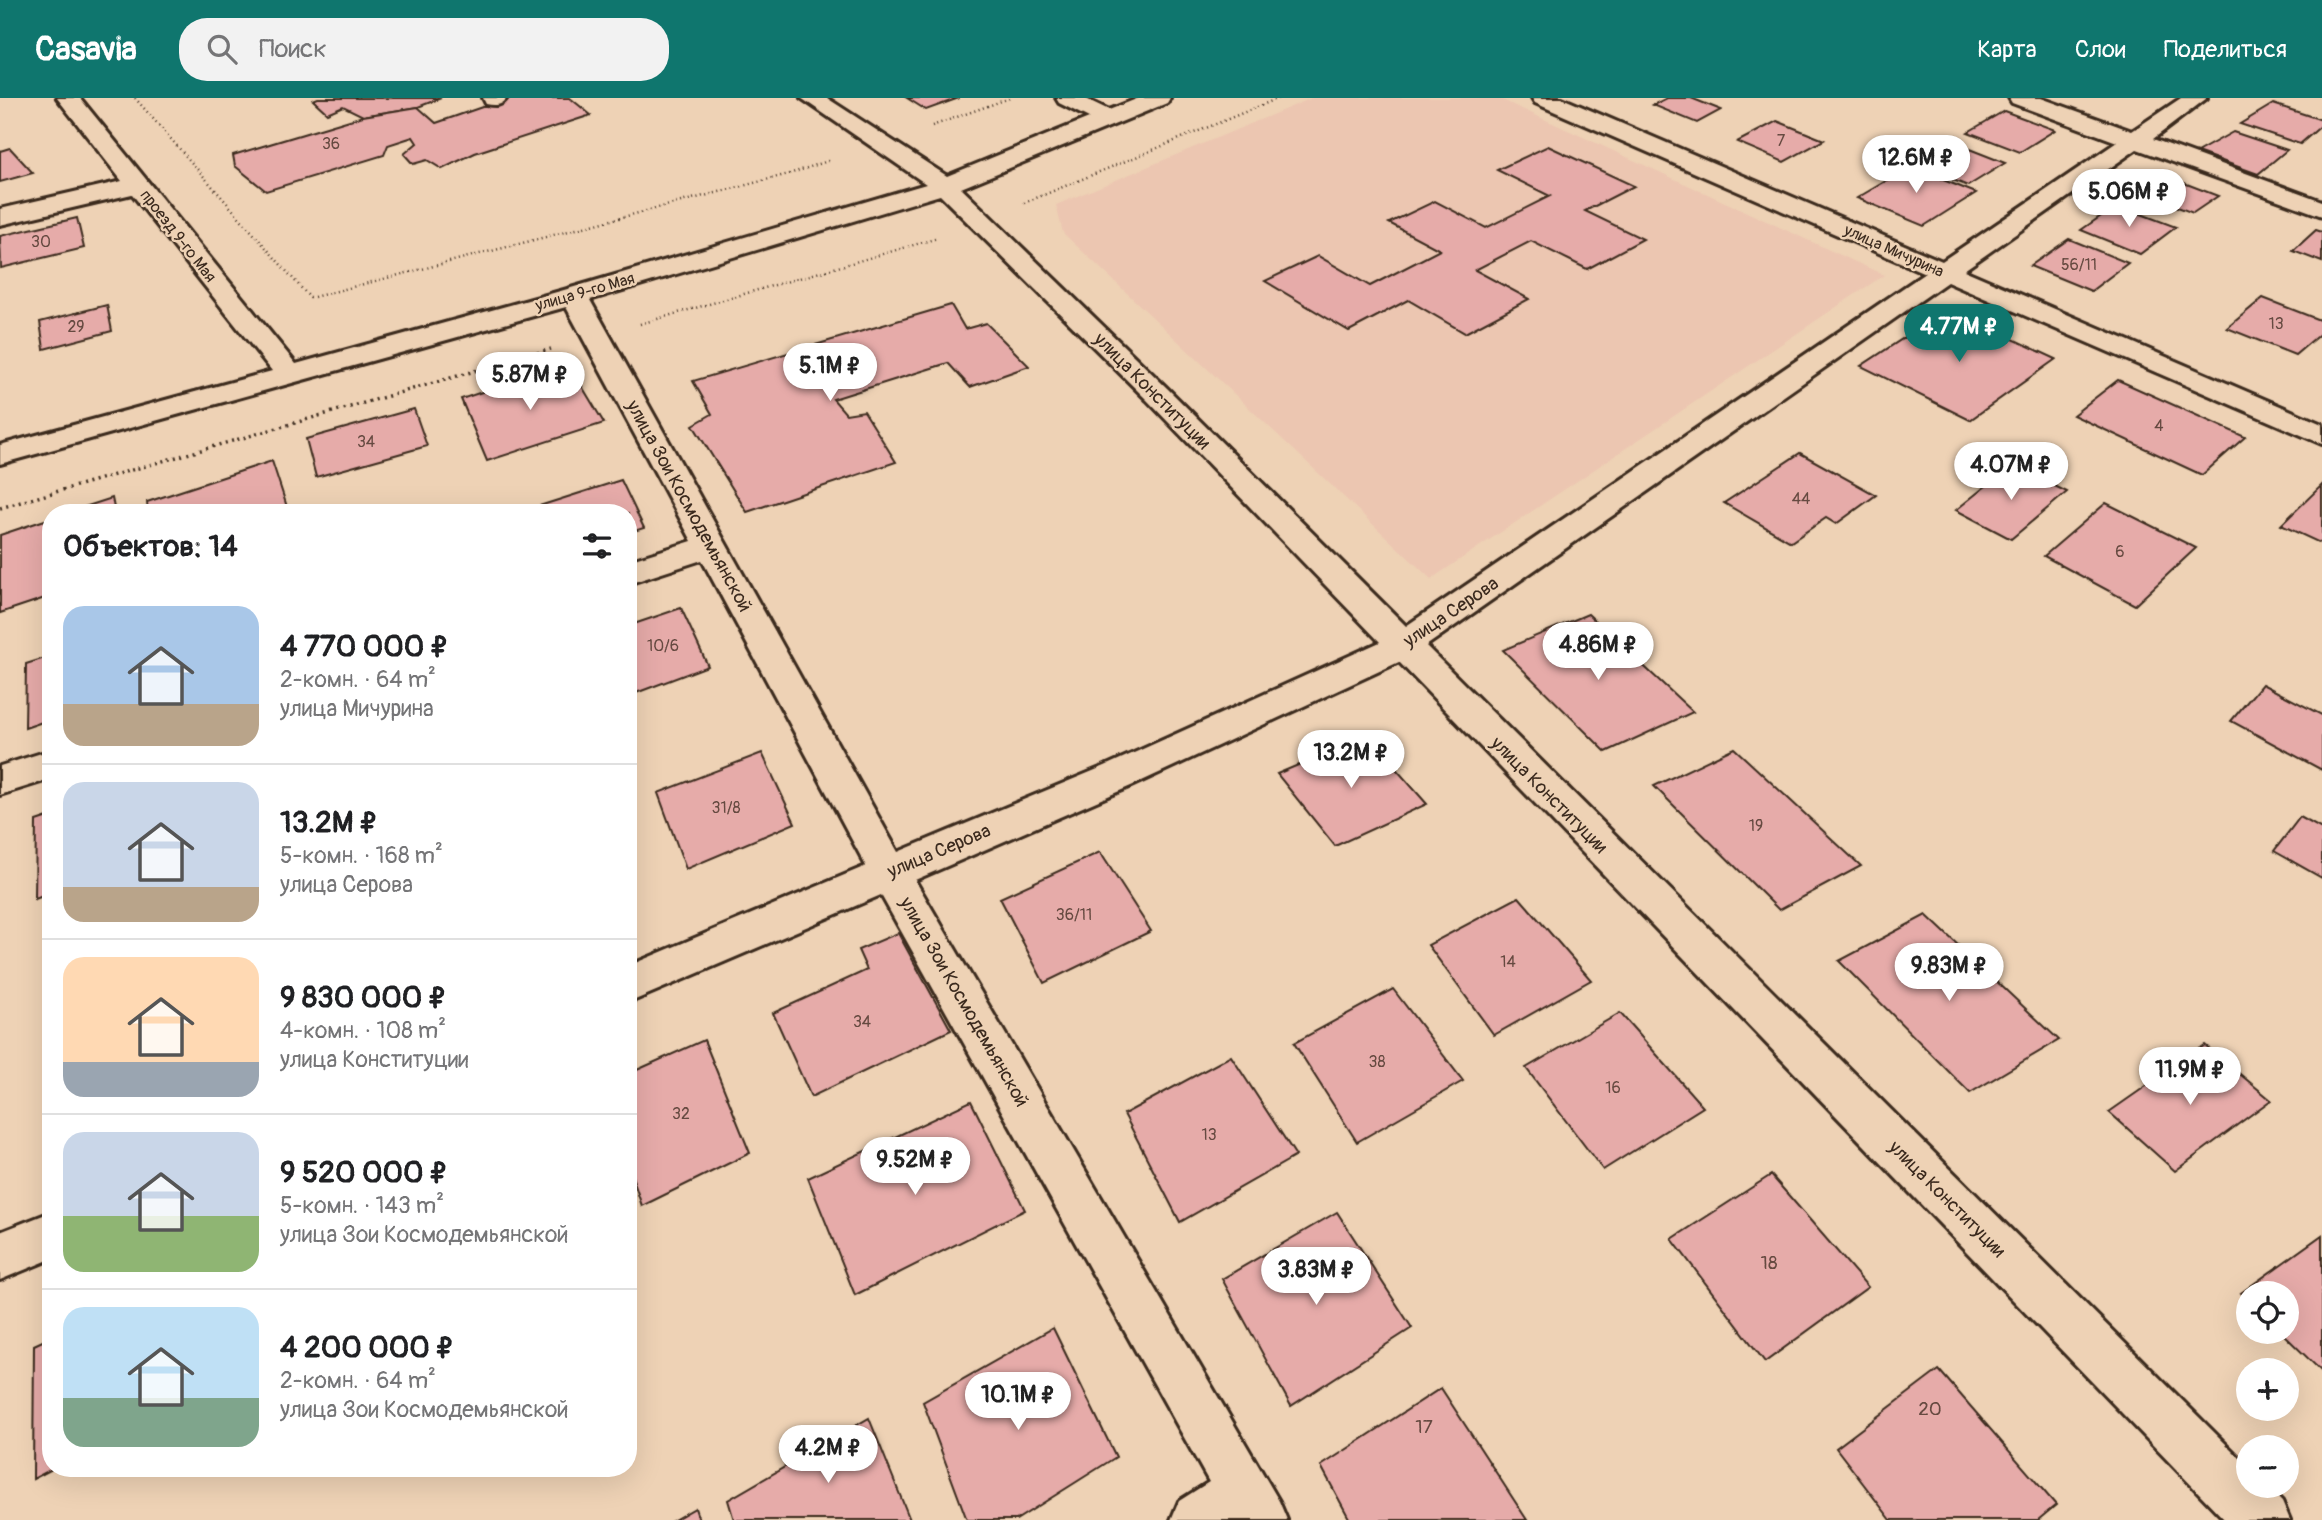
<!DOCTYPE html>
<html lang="ru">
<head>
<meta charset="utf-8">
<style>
	:root { --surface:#fff; --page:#f2f2f2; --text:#202124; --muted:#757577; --line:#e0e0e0; --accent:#0f766e }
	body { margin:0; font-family:Pangolin,sans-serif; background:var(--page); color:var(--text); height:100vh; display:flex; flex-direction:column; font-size:26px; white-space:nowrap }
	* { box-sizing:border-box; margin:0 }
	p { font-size:23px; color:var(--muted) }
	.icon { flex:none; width:38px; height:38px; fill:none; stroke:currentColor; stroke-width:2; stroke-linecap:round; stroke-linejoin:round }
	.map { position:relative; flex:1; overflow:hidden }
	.drawer { position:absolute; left:42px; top:406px; width:595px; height:973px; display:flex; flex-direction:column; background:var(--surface); border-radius:28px; box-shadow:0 7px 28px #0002 }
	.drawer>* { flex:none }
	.fabs { position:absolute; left:2236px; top:1183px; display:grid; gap:14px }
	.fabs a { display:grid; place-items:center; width:63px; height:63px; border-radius:50%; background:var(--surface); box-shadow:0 7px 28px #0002; font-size:35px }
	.price { position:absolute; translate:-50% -60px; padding:0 16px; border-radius:24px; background:#fff; color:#222; font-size:23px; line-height:46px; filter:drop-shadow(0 2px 4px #0008) }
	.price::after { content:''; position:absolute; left:50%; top:42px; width:21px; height:16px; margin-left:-10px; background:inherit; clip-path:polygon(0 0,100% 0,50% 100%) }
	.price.on { background:var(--accent); color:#fff }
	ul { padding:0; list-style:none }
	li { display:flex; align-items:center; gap:21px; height:175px; padding:0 21px }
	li+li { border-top:2px solid var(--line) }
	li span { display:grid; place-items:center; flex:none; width:196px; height:140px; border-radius:21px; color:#555 }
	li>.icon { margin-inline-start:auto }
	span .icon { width:84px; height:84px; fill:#fffc; stroke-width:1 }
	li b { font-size:30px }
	h2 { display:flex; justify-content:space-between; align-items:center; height:84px; padding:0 21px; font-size:30px }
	header { display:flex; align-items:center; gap:42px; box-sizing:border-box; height:98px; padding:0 35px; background:var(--accent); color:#fff }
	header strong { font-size:33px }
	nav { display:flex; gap:38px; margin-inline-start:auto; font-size:24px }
	.search { width:490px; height:63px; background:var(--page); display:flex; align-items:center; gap:18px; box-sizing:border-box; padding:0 24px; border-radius:28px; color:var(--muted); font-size:26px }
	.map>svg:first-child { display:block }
	.built { fill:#ecc6b1 }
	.building { fill:#e6aba9; stroke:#3b2a1e; stroke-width:2 }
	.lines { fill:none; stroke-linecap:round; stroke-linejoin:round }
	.minor-casing { stroke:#3b2a1e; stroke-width:6 }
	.path-far1 { stroke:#3b2a1e; stroke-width:2.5; stroke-dasharray:1 3.5; stroke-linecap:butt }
	.path { stroke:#3b2a1e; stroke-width:3.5; stroke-dasharray:2 4.5; stroke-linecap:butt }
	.minor { fill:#eed2b5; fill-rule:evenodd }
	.labels { text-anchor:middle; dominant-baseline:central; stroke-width:5; stroke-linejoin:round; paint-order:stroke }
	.number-label { font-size:16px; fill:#664a41 }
	.far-street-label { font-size:16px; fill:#3b2a1e; stroke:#eed2b5 }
	.street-label { font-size:19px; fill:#3b2a1e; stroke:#eed2b5 }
	.near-number-label { font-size:19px; fill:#664a41 }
</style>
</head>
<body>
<header>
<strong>Casavia</strong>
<div class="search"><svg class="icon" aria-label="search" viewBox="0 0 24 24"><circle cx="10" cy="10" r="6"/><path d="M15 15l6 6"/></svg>Поиск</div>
<nav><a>Карта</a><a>Слои</a><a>Поделиться</a></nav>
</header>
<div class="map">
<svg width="2322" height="1422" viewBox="0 0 2322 1422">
	<rect width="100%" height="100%" fill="#eed2b5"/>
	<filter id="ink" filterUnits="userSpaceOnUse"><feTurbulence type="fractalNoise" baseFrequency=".0143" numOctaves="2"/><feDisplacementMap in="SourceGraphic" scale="14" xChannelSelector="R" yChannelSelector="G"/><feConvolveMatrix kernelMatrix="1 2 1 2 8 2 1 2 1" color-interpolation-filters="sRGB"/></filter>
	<g filter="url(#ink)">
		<polygon class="built" points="1312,0 1498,0 1884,177 1431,481 1063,135 1056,107"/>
		<g class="building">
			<polygon points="318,0 441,0 418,9 363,18 343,8 327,15 313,2"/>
			<polygon points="508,0 570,0 591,17 475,55 442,71 427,62 413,66 404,56 417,45 413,39 388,47 384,57 266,93 235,68 233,57 363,18 418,9 436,25"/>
			<polygon points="907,0 959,0 926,12"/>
			<polygon points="1667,0 1691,0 1721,12 1697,25 1653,7"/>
			<polygon points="2273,6 2322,22 2322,27 2300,46 2240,26"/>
			<polygon points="2004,13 2055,32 2020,54 1968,34"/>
			<polygon points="1777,23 1824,42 1784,64 1737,44"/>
			<polygon points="2233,34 2287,52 2258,76 2197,54"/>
			<polygon points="1954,45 2005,65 1968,88 1915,67"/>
			<polygon points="1548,48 1634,88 1585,113 1643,141 1587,171 1531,143 1475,172 1529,201 1465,235 1408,202 1349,233 1265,183 1318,158 1370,188 1440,152 1389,125 1435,103 1486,130 1550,98 1497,72"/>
			<polygon points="10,50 33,75 0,84 0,53"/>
			<polygon points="1898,64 1976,95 1924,128 1857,100 1896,77 1884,72"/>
			<polygon points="2158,75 2218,98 2193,115 2133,92"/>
			<polygon points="2117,107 2176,129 2140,156 2081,132"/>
			<polygon points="77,120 84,150 1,170 0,138"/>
			<polygon points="2316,132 2322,134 2322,164 2293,153"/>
			<polygon points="2069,141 2128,165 2091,193 2030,168"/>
			<polygon points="2263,200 2322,223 2322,234 2295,257 2227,230"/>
			<polygon points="107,207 112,233 44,251 40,224"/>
			<polygon points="951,207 965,231 986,225 1029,268 970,289 948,265 833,301 846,316 864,313 896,364 747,414 693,327 712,316 693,283"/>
			<polygon points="1948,211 2056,261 1970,322 1861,268"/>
			<polygon points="568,265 604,325 487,363 461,301"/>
			<polygon points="2118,282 2245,339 2202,377 2073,317"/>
			<polygon points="414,311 427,348 316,379 306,341"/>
			<polygon points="1800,355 1876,397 1836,426 1826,420 1791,444 1724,405"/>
			<polygon points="272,363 289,415 148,415 147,404"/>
			<polygon points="2012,367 2067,394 2011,441 1956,412"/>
			<polygon points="621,382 644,430 628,435 628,415 534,415 533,410"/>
			<polygon points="2322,387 2322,446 2281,427"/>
			<polygon points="112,400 115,415 66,415"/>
			<polygon points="2106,405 2196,450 2135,507 2044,458"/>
			<polygon points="51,420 51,498 0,515 0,437"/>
			<polygon points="681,510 708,568 628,598 628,528"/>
			<polygon points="1588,516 1693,614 1606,654 1503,552"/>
			<polygon points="51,558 51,621 25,630 26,566"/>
			<polygon points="2262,586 2322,617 2322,672 2231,623"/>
			<polygon points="1367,638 1427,706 1335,748 1277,676"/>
			<polygon points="1734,650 1861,768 1779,812 1654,688"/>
			<polygon points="762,655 795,725 686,771 658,695"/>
			<polygon points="51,718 51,795 35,801 36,723"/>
			<polygon points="2300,719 2322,731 2322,780 2274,753"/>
			<polygon points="1100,754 1151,833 1044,885 1000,800"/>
			<polygon points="1519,799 1591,882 1494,937 1428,847"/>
			<polygon points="1926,817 2059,942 1970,995 1839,863"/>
			<polygon points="898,835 951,932 811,999 773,915 867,872 858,852"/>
			<polygon points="1393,891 1463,983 1357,1044 1294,945"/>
			<polygon points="1620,915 1703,1009 1603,1072 1526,970"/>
			<polygon points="704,942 750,1055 642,1108 628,1066 628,976"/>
			<polygon points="2205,947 2271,1002 2175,1073 2109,1014"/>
			<polygon points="1231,958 1296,1058 1180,1124 1124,1016"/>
			<polygon points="971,1003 1025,1112 855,1197 808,1080"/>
			<polygon points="1771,1077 1868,1189 1765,1264 1672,1141"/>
			<polygon points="1337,1114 1412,1230 1291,1308 1222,1181"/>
			<polygon points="2322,1137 2322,1274 2281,1234 2287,1234 2287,1195 2249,1195 2249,1203 2241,1195"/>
			<polygon points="1053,1230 1116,1359 1016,1422 967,1422 923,1304"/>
			<polygon points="51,1239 51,1370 54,1370 33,1381 34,1247"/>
			<polygon points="1939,1272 2056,1407 2038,1422 1891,1422 1836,1350"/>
			<polygon points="1441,1290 1527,1422 1350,1422 1321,1368"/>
			<polygon points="869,1320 910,1422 734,1422 728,1402"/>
			<polygon points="695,1410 699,1422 674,1422"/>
		</g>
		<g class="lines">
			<g class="minor-casing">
				<g id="minor">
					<path d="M57,0H80L296,266L564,192L926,86L801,0H827L947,78L1089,20L1059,5L1056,0H1084L1109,12L1139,0H1170L1167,5L961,90L1167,290L1406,528L1925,175L1535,5L1532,0H1562L1942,163L2117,44L2012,5L2009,0H2041L2132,33L2181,0H2207L2153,41L2322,103V118L2137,51L1964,172L2322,326V346L1947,184L1426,548L2249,1369V1388H2267L2282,1403L2290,1422H2225L1399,564L1131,688L915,782L1279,1403L1287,1422H1171L1179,1403L1209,1384L881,797L628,905V868L866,768L702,462L628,486V463L692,443L566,209L0,366V347L272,273L132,96L0,127V111L122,83ZM940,97L1147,302L1380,544L1105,668L898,754L590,202Z"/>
					<path d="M483,0H507C502,8 495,8 486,6Z"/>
					<polygon points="51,652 51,681 0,697 0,668"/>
					<polygon points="51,1114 51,1161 0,1182 0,1134"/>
				</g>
			</g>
			<g class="path-far1">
				<polyline points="135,0 310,200 789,76 831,62"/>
				<polyline points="932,28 1010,0"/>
				<polyline points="1024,105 1279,0"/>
				<polyline points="640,226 938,140"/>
			</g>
			<polyline class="path" points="0,410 551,251"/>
			<use href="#minor" class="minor"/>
		</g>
	</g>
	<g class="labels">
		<g class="number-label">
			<text x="1781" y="43">7</text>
			<text x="331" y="46">36</text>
			<text x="41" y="144">30</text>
			<text x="2079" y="167">56/11</text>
			<text x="2276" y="226">13</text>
			<text x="76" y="229">29</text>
			<text x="2159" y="328">4</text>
			<text x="366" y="344">34</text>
			<text x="1801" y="401">44</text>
			<text x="2120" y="454">6</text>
			<text x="663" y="548">10/6</text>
			<text x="726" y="710">31/8</text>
			<text x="1756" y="728">19</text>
			<text x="1074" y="817">36/11</text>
			<text x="1508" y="864">14</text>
			<text x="862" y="924">34</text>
			<text x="1377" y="964">38</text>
			<text x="1613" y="990">16</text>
			<text x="681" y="1016">32</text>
			<text x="1209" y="1037">13</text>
		</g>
		<g class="far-street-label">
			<text transform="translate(178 138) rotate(52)">проезд 9-го Мая</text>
			<text transform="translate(1894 153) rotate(24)">улица Мичурина</text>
			<text transform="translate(585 194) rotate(-16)">улица 9-го Мая</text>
		</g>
		<g class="street-label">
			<text transform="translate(1152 293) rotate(45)">улица Конституции</text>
			<text transform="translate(689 408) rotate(61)">улица Зои Космодемьянской</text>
			<text transform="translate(1451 514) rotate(-34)">улица Серова</text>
			<text transform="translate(1549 697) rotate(45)">улица Конституции</text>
			<text transform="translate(939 753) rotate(-23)">улица Серова</text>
			<text transform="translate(964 904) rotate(60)">улица Зои Космодемьянской</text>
			<text transform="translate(1947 1101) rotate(45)">улица Конституции</text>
		</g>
		<g class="near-number-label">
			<text x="1769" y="1165">18</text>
			<text x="1930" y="1311">20</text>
			<text x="1424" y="1329">17</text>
		</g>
	</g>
</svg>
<div class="fabs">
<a><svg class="icon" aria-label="locate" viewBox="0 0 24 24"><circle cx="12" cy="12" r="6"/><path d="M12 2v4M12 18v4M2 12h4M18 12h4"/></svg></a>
<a>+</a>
<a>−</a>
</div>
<b class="price" style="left:1916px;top:97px">12.6M ₽</b>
<b class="price" style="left:2129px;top:131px">5.06M ₽</b>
<b class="price on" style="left:1959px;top:266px">4.77M ₽</b>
<b class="price" style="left:830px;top:305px">5.1M ₽</b>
<b class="price" style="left:530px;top:314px">5.87M ₽</b>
<b class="price" style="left:2011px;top:404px">4.07M ₽</b>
<b class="price" style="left:1598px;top:584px">4.86M ₽</b>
<b class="price" style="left:1351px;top:692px">13.2M ₽</b>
<b class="price" style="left:1949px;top:905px">9.83M ₽</b>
<b class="price" style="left:2190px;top:1009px">11.9M ₽</b>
<b class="price" style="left:915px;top:1099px">9.52M ₽</b>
<b class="price" style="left:1316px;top:1209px">3.83M ₽</b>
<b class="price" style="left:1018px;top:1334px">10.1M ₽</b>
<b class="price" style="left:828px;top:1387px">4.2M ₽</b>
<section class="drawer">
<h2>Объектов: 14<svg class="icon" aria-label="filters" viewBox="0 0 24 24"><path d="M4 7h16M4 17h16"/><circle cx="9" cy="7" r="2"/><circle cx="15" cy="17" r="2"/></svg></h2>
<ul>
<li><span style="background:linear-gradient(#a9c7e8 70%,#b9a48a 0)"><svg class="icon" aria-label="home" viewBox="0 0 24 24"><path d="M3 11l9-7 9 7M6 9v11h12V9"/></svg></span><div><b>4 770 000 ₽</b><p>2-комн. · 64 m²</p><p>улица Мичурина</p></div></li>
<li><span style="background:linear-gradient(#c9d6e8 75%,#b9a48a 0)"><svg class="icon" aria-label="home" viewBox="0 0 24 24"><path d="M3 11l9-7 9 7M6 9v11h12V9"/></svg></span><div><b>13.2M ₽</b><p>5-комн. · 168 m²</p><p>улица Серова</p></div></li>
<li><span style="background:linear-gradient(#ffd9b3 75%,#9aa5b1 0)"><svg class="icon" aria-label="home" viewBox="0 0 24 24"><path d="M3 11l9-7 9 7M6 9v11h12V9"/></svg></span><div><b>9 830 000 ₽</b><p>4-комн. · 108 m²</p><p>улица Конституции</p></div></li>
<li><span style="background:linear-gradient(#c9d6e8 60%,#8fb573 0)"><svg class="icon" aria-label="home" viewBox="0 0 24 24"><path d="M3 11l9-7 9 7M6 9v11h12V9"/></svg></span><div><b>9 520 000 ₽</b><p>5-комн. · 143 m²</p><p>улица Зои Космодемьянской</p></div></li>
<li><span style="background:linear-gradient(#bfe0f5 65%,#7fa58c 0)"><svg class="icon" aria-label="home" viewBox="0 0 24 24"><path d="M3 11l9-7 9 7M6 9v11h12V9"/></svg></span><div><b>4 200 000 ₽</b><p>2-комн. · 64 m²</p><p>улица Зои Космодемьянской</p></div></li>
</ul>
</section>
</div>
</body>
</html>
